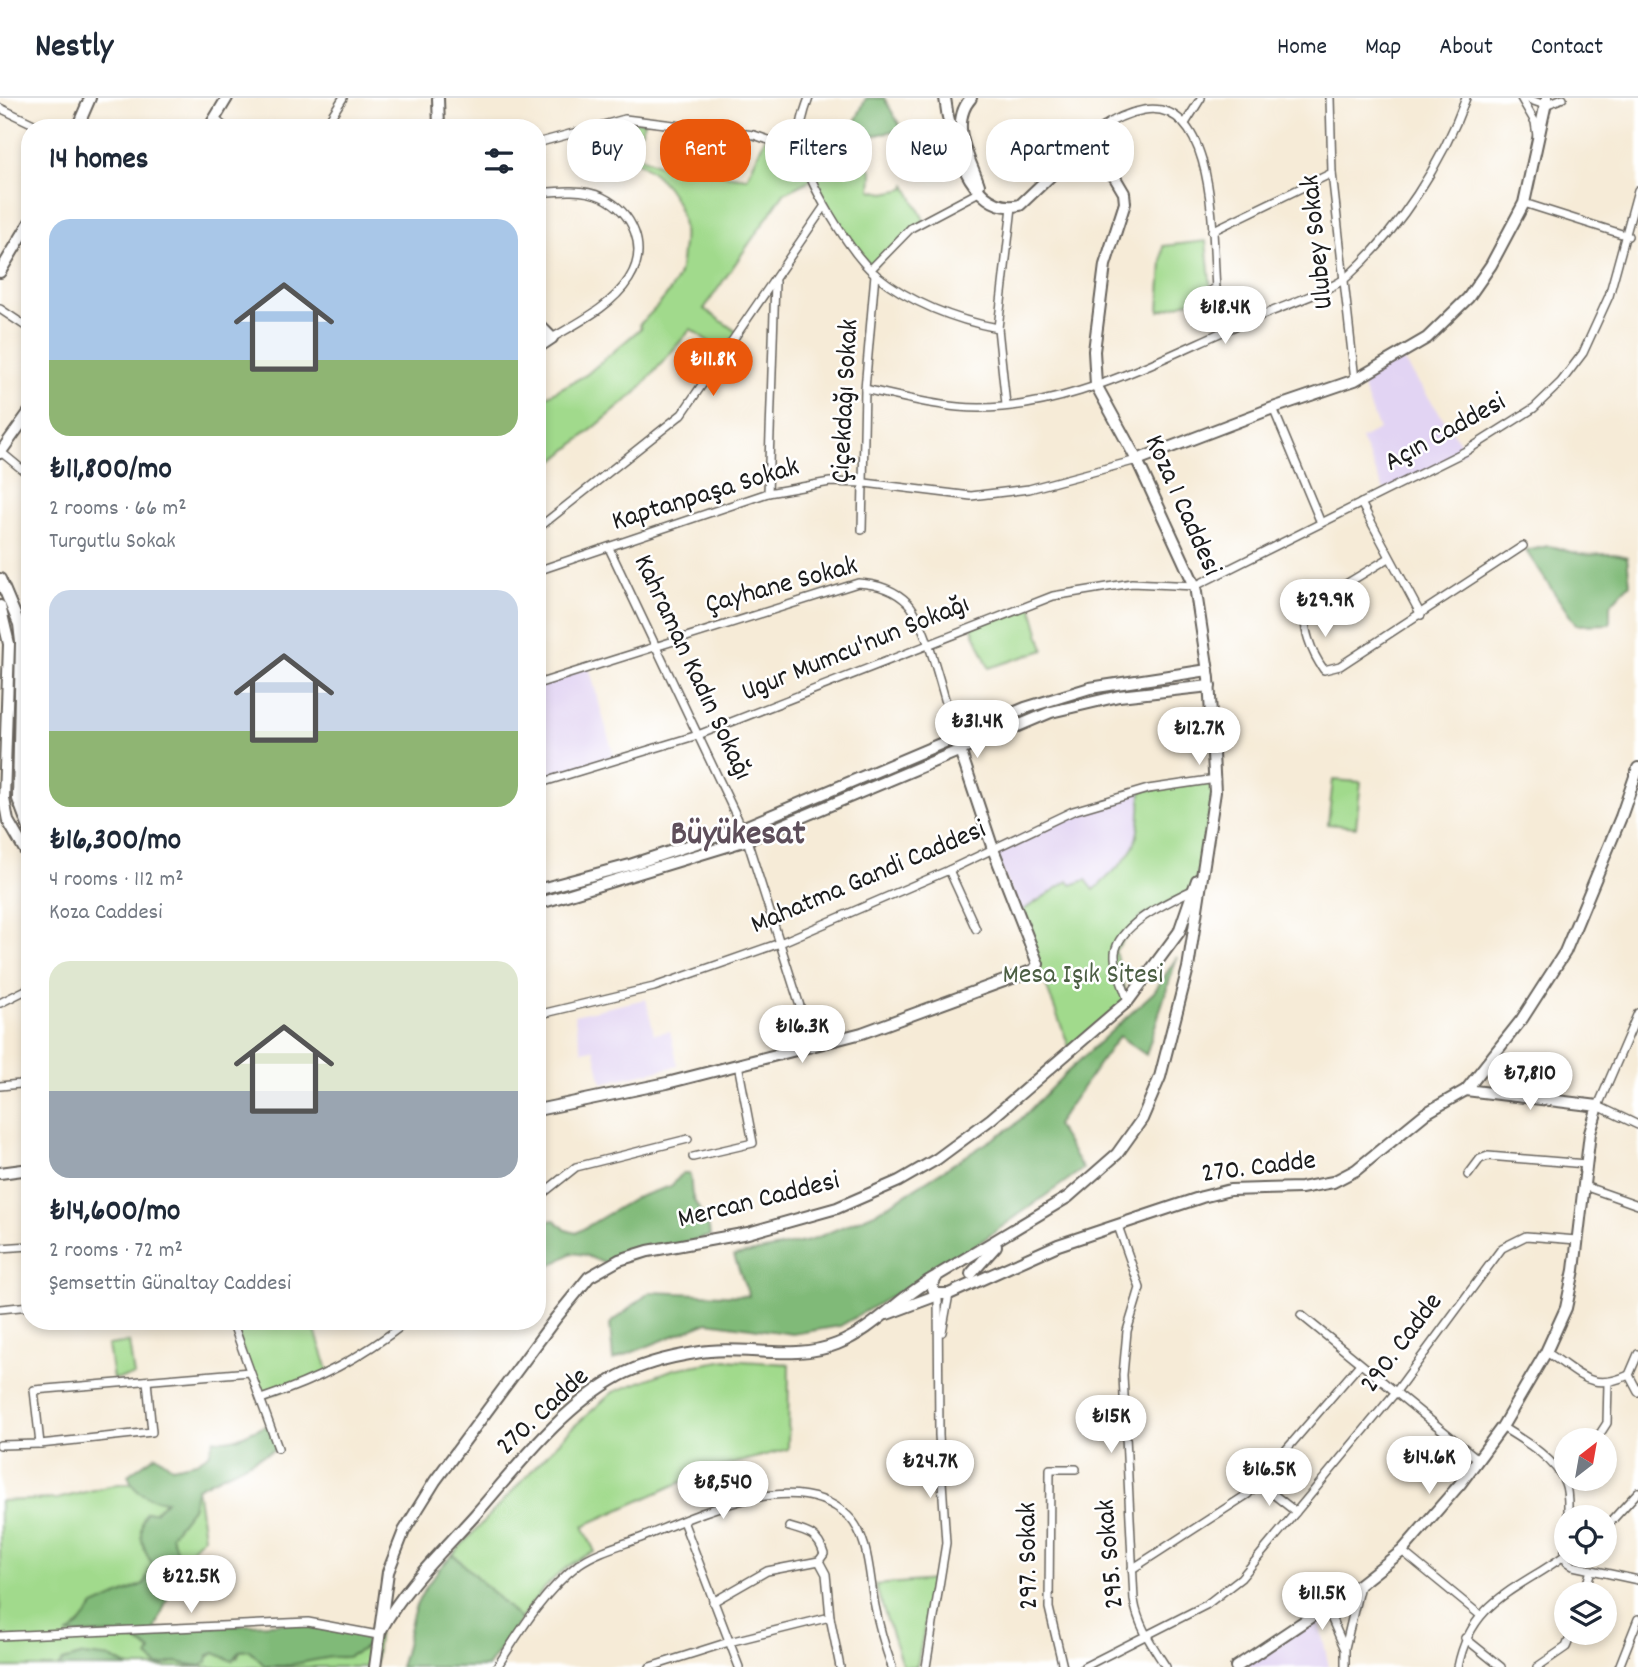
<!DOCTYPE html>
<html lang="en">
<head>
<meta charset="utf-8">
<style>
	:root { --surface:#fff; --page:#f6f6f7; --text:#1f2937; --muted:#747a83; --line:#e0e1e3; --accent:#ea580c }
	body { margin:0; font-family:Dekko,sans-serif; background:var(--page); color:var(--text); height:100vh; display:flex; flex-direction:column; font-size:26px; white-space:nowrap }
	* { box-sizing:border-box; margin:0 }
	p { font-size:23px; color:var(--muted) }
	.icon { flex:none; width:38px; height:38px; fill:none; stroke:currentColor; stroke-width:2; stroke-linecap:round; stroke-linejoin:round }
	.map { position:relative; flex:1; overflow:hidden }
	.side { position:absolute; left:21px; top:21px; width:525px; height:1211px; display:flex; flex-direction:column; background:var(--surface); border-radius:28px; box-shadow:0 4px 10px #0003 }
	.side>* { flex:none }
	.top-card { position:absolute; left:567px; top:21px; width:665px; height:63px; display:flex; gap:14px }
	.needle { width:46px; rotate:31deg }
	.tools { position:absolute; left:1554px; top:1330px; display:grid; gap:14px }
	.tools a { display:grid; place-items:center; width:63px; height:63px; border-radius:50%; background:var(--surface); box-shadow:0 4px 10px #0003; font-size:35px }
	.price { position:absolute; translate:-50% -60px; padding:0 16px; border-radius:24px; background:#fff; color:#222; font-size:23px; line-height:46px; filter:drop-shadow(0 2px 4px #0008) }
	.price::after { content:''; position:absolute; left:50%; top:42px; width:21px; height:16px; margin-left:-10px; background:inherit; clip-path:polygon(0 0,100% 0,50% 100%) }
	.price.active { background:var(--accent); color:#fff }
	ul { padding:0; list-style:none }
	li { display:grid; align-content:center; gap:14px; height:371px; padding:0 28px }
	li span { display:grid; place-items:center; height:217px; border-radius:21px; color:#555 }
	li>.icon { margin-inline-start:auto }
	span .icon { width:126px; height:126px; fill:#fffc; stroke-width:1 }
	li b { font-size:30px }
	h2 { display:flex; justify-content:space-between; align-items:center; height:84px; padding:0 28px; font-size:30px }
	.tag { padding:0 24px; border-radius:28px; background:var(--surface); box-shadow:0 4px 10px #0003; font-size:24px; line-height:63px }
	.tag.active { background:var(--accent); color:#fff }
	header { display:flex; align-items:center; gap:42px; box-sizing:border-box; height:98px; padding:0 35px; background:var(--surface); border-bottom:2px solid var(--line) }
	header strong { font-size:33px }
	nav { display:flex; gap:38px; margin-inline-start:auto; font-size:24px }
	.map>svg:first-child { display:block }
	.built { fill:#e2d4f3 }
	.green { fill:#a1da8c; stroke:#5e7b54; stroke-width:2 }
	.forest { fill:#80ba78; stroke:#4e6b4a; stroke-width:2 }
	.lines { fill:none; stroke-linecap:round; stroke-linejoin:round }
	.street-casing { stroke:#68645d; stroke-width:10 }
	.secondary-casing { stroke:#68645d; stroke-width:14 }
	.street { stroke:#fff; stroke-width:7 }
	.secondary { stroke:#fff; stroke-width:10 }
	.labels { text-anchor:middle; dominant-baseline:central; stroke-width:5; stroke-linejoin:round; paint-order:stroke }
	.street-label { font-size:28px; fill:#1c1c1c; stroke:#fff }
	.park-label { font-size:28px; fill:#4b5e43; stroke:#fff }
	.district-label { font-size:35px; font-weight:bold; fill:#5e4f5b; stroke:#fff }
</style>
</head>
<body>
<header>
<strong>Nestly</strong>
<nav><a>Home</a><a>Map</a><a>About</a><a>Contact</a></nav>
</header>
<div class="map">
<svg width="1638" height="1569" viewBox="0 0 1638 1569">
	<rect width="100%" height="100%" fill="#fff"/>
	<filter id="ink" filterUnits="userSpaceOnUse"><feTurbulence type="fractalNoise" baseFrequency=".0143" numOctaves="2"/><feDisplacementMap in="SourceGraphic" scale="14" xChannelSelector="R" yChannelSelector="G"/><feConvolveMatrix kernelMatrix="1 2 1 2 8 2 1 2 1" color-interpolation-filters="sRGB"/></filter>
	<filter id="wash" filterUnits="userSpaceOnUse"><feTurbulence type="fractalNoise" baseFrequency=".00686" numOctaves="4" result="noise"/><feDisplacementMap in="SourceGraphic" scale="28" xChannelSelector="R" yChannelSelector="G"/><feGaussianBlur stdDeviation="1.57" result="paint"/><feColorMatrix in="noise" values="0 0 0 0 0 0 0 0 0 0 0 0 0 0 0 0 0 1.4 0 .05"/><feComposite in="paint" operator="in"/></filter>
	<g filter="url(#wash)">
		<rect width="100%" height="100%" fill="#f6ebd7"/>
		<g class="built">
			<polygon points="1399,257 1466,353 1385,394 1361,341 1379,332 1359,280"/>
			<polygon points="589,569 615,662 537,686 537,586"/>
			<polygon points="1141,693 1140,739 1117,770 1094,792 1019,815 993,751 1062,718"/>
			<polygon points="646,901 654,936 670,933 678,968 602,985 594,951 582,953 574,917"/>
			<polygon points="1318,1519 1329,1569 1243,1569"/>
		</g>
		<g class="green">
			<path d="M645,23L633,56L665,69L747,80L765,40L801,53L806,66L860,46L872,76L871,92L885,95L905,91L906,87L924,122L871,171L824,109L812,81L784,95L704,211L740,236L726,256L691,231L637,294L537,377V303L586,277L641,230L639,227C653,213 668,199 677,181C681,173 681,163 682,154C693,87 635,51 576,45L575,34L603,25Z"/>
			<polygon points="1206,143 1211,191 1195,196 1194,202 1159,213 1163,148"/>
			<polygon points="1031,506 1044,552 989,570 971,528"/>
			<path d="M1216,681L1195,790L1140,820L1115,853L1128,903L1071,954L1019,815L1068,783L1071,787L1086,782L1094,792C1137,752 1139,751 1141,693Z"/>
			<polygon points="1333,682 1361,684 1356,729 1328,726"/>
			<polygon points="232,1223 312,1223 329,1275 261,1301"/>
			<polygon points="129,1244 134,1278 113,1281 108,1247"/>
			<path d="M726,1262L789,1266L788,1351L706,1373L583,1428L595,1454C547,1470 516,1530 487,1569H400L408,1548L415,1511L438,1472L571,1331L613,1294L674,1271Z"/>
			<path d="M118,1386H131L139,1394L166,1403L155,1414L143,1450L152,1466L144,1486L107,1502L70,1535C97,1535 131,1533 151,1553L148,1559L158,1568L175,1564L193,1568L215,1555L237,1560L240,1553L249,1552C275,1569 299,1565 329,1559C334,1558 340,1560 345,1559C356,1557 369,1543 378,1537L375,1569H129L112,1560L63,1563L58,1569H0V1403L57,1401Z"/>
			<polygon points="197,1390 204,1438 187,1455 181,1466 171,1437 192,1410"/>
			<polygon points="934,1482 917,1568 903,1569 875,1487"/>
		</g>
		<g class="forest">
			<polygon points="866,0 884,0 902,31 859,41 855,24"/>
			<path d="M1548,448C1559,449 1565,453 1576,455C1593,460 1609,452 1627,459L1630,486L1610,507V526L1576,527L1526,453Z"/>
			<polygon points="1177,859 1146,957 1119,938 1056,1027 1083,1071 962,1157 840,1228 793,1236 708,1224 613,1262 610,1226 650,1194 749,1198 734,1158 809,1143 877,1114 1015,1027 1066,975 1154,894"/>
			<path d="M683,1075H689C693,1084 689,1093 694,1102C700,1115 709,1122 710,1138L608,1167L585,1157L572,1155L537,1176V1117L547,1123L555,1122L566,1132L576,1135L635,1100L671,1088Z"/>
			<path d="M270,1327L278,1350L197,1390L192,1410L171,1437L181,1466L155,1532L308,1524L378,1537L363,1551L347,1559H331L284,1568H265L249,1552L240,1553L232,1563L215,1555L208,1557L207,1564L201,1568L175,1564L158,1568L148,1559L151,1553C130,1533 96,1535 68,1536L79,1528L94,1508L144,1486L152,1466C142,1448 136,1433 146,1414H155L166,1403C148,1401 134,1395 128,1377L156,1357L172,1369L196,1364L209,1356L214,1341C238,1346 248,1331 270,1327Z"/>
			<path d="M453,1456L521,1522L487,1569H400C407,1550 408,1529 415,1510C423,1491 438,1471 453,1456Z"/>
			<polygon points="84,1557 112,1560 129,1569 58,1569 63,1563"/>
		</g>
	</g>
	<g filter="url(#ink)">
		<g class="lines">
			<g class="street-casing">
				<g id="street">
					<path d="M809,0C803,16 797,35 801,52C808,85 850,155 875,176C909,204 955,222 998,230"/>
					<polyline points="1330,0 1332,75 1355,282"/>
					<polyline points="1521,0 1535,24 1537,38"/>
					<polyline points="1525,0 1545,7 1563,0"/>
					<polyline points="0,10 42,30"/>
					<polyline points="215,21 226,30"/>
					<polyline points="1186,24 1201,0"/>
					<polyline points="324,30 343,0"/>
					<polyline points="537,45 625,21 754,37 801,53"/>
					<path d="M1061,68C1084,42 1108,18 1144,12C1218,0 1212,143 1216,190L1200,198"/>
					<path d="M537,95C558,93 583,90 602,99C633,114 649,150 629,181C612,208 579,224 552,240"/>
					<polyline points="1524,105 1628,138"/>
					<polyline points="1212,133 1332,75"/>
					<polyline points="871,171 911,130 981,93"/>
					<polyline points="0,211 30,231"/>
					<path d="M865,291C896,298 926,306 958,309C1059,318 1156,262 1245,224C1266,215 1332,192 1347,179C1399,132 1442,66 1466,0"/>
					<polyline points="1006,307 998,230 1012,109"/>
					<polyline points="1273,310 1321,425"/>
					<polyline points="1,354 30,378"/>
					<polyline points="768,395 775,184"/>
					<polyline points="1361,405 1421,517"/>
					<polyline points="537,431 682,316 824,109"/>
					<polyline points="862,432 865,291 875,176"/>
					<polyline points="609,450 742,730"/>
					<path d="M1389,460L1308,509C1299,526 1313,557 1324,572L1340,568L1523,448"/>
					<polyline points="537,473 768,395 830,384 865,385 971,398 1029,391 1137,362"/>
					<polyline points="19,526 30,519"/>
					<path d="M537,586L858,485C877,486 894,491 908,505C928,526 946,609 956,640"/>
					<polyline points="537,686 698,637 1053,498 1132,485 1195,488 1466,353 1534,310 1561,284 1583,255 1609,198 1638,92"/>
					<polyline points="747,742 813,949"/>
					<polyline points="949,772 976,831"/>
					<path d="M1128,903C1124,889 1114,869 1115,855C1119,825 1171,803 1194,791"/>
					<polyline points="0,905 30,890"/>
					<polyline points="1638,915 1598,1008 1638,1027"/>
					<polyline points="537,917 654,889 780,845 949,772 1073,713 1148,691 1216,681"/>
					<polyline points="0,988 30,985"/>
					<polyline points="693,1059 753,1045 738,966"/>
					<polyline points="1468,1077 1480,1061 1488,1058 1586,1066"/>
					<polyline points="1584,1088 1638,1107"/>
					<polyline points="537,1100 576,1069 688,1041"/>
					<path d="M1118,1128L1140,1190L1127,1233L1123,1277L1134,1502C1138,1528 1152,1547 1166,1569"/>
					<polyline points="0,1150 30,1148"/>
					<polyline points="0,1211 30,1208"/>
					<polyline points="1301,1217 1479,1362"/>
					<polyline points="232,1223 278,1350"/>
					<polyline points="139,1225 151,1223"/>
					<polyline points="942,1234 949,1196"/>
					<path d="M1546,1254C1579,1274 1589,1295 1629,1277"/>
					<polyline points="1638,1256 1629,1277 1638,1294"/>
					<path d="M261,1301C320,1281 359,1261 408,1223"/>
					<path d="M1502,1329C1523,1342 1556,1361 1565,1385C1569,1395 1568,1408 1568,1419"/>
					<polyline points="1596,1342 1607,1325 1608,1285"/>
					<polyline points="40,1346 152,1334 147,1283"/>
					<polyline points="0,1347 40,1346 34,1292 250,1274"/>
					<polyline points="1259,1385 1296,1414"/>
					<polyline points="683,1423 739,1569"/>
					<path d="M789,1429C807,1434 818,1436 824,1456L819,1463L826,1476L830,1519L840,1569"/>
					<polyline points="1605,1430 1638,1394"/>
					<polyline points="1402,1453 1480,1517"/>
					<polyline points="1566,1457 1567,1464 1573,1468 1638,1482"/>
					<polyline points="1132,1471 1248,1396 1360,1266"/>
					<polyline points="1584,1496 1591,1472"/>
					<polyline points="713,1504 767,1473 819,1463"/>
					<polyline points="1326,1508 1344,1549"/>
					<polyline points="0,1538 308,1524 378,1537"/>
					<polyline points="1465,1540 1501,1569"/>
					<path d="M497,1569C520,1533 544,1493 579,1466C597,1453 622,1447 643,1439C697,1417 796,1368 848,1418C870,1439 869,1480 875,1508C879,1529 885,1549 892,1569"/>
					<polyline points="650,1569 729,1544 830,1519"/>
					<polyline points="926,1569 946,1445 939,1337 938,1197"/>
					<polyline points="1063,1569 1049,1510 1050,1371 1076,1371"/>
					<polyline points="1084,1569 1206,1507 1241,1480 1395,1295 1502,1150 1526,1138 1577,1142"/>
					<polyline points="1345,1569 1345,1550 1360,1487"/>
					<path d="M1458,1569C1471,1503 1515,1493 1564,1458L1566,1446"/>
					<polyline points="1537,1569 1566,1549 1572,1535"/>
					<polyline points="1619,1569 1638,1521"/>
				</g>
			</g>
			<g class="secondary-casing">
				<g id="secondary">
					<polyline points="438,0 439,30"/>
					<path d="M945,0C949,36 969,119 1020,107L1061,68L1070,67L1103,71L1114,78L1124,95L1125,105L1105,167L1094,253L1096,287L1137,362L1195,488L1209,580L1215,694L1188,870L1160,979L1142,1021L1117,1056L1068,1099L938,1177L932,1187L935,1196H949L1058,1147L1202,1099L1230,1092L1301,1090L1333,1084L1356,1072L1426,1015L1466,992L1522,921L1565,854L1621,719L1638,670"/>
					<path d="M971,0C948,26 970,60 979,87"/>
					<polyline points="77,30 90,0"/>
					<polyline points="209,30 227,0"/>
					<polyline points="0,174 30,124"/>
					<polyline points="537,225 552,240 537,250"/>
					<polyline points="0,355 30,313"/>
					<polyline points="1137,362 1273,310 1355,282 1427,240 1468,200 1491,167 1524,105 1547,0"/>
					<polyline points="0,481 19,526 21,544 18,701 30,733"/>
					<polyline points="0,508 9,546 4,701 8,723 30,761"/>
					<polyline points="537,792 630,767 742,730 1025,610 1090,590 1208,572"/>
					<polyline points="537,806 747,742 1051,614 1119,598 1210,588"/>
					<polyline points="537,1012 667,985 862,935 1034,872 1038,866 993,751 956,640"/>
					<polyline points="0,1075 30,1071"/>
					<polyline points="971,1176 996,1148"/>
					<polyline points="887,1216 938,1197"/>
					<path d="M381,1532C405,1488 442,1454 475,1417C518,1368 561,1310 619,1278C642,1266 670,1259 695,1255C742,1246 792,1264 837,1246C875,1231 901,1197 937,1178"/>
					<polyline points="375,1569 388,1474 404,1433 435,1383 555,1221 589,1179 619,1162 648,1153 748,1135 837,1110 899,1083 937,1061 991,1021 1128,903 1179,834 1197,782"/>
					<polyline points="1236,1569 1360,1486 1402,1453 1460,1386 1502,1329 1546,1254 1566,1210 1574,1172 1590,1035 1598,1008 1466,992"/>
				</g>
			</g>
			<use href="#street" class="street"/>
			<use href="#secondary" class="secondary"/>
		</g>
	</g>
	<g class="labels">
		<g class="street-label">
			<text transform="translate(1319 144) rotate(-96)">Ulubey Sokak</text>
			<text transform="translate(847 303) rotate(-87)">Çiçekdağı Sokak</text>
			<text transform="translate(1446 336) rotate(-29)">Açın Caddesi</text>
			<text transform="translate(706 398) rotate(-17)">Kaptanpaşa Sokak</text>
			<text transform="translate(1181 408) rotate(66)">Koza 1 Caddesi</text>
			<text transform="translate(782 489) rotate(-15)">Çayhane Sokak</text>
			<text transform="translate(856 552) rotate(-22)">Ugur Mumcu'nun Sokağı</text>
			<text transform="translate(691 570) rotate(65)">Kahraman Kadın Sokağı</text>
			<text transform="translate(869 781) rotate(-23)">Mahatma Gandi Caddesi</text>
			<text transform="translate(1259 1071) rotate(-7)">270. Cadde</text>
			<text transform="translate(759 1104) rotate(-14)">Mercan Caddesi</text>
			<text transform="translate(1403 1246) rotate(-53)">290. Cadde</text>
			<text transform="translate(544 1315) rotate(-43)">270. Cadde</text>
			<text transform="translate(1112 1456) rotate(-95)">295. Sokak</text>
			<text transform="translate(1030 1458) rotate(-91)">297. Sokak</text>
		</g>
		<g class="park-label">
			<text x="1083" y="879">Mesa Işık Sitesi</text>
		</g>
		<g class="district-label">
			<text x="738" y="738">Büyükesat</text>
		</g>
	</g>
</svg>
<div class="tools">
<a><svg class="needle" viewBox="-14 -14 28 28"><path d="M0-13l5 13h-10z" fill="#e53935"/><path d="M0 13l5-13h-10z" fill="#747a83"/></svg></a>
<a><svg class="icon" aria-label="locate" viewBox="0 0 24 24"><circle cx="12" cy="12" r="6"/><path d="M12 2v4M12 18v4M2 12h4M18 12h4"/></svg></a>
<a><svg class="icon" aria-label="layers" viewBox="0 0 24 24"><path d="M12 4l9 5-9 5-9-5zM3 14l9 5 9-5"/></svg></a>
</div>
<b class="price" style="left:1225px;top:248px">₺18.4K</b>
<b class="price active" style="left:713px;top:300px">₺11.8K</b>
<b class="price" style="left:1325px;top:541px">₺29.9K</b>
<b class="price" style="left:977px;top:662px">₺31.4K</b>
<b class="price" style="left:1199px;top:669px">₺12.7K</b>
<b class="price" style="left:802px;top:967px">₺16.3K</b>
<b class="price" style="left:1530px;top:1014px">₺7,810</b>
<b class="price" style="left:1111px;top:1357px">₺15K</b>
<b class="price" style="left:1429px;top:1398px">₺14.6K</b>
<b class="price" style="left:930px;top:1402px">₺24.7K</b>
<b class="price" style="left:1269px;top:1410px">₺16.5K</b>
<b class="price" style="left:723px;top:1423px">₺8,540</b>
<b class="price" style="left:191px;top:1517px">₺22.5K</b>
<b class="price" style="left:1322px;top:1534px">₺11.5K</b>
<div class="top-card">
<a class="tag">Buy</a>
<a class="tag active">Rent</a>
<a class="tag">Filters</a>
<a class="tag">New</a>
<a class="tag">Apartment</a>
</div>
<section class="side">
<h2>14 homes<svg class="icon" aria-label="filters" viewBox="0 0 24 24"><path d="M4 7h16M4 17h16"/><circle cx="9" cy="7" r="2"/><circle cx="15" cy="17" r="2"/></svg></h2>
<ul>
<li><span style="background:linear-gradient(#a9c7e8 65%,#8fb573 0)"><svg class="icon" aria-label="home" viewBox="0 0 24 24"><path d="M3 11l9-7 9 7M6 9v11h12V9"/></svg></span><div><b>₺11,800/mo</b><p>2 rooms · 66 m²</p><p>Turgutlu Sokak</p></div></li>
<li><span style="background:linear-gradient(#c9d6e8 65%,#8fb573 0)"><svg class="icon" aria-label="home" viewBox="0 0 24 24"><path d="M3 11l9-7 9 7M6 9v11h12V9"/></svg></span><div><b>₺16,300/mo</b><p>4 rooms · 112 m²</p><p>Koza Caddesi</p></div></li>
<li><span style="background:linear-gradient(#dfe7d0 60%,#9aa5b1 0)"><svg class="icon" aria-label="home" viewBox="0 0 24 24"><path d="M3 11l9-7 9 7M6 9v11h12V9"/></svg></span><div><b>₺14,600/mo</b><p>2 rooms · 72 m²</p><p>Şemsettin Günaltay Caddesi</p></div></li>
</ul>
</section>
</div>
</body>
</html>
